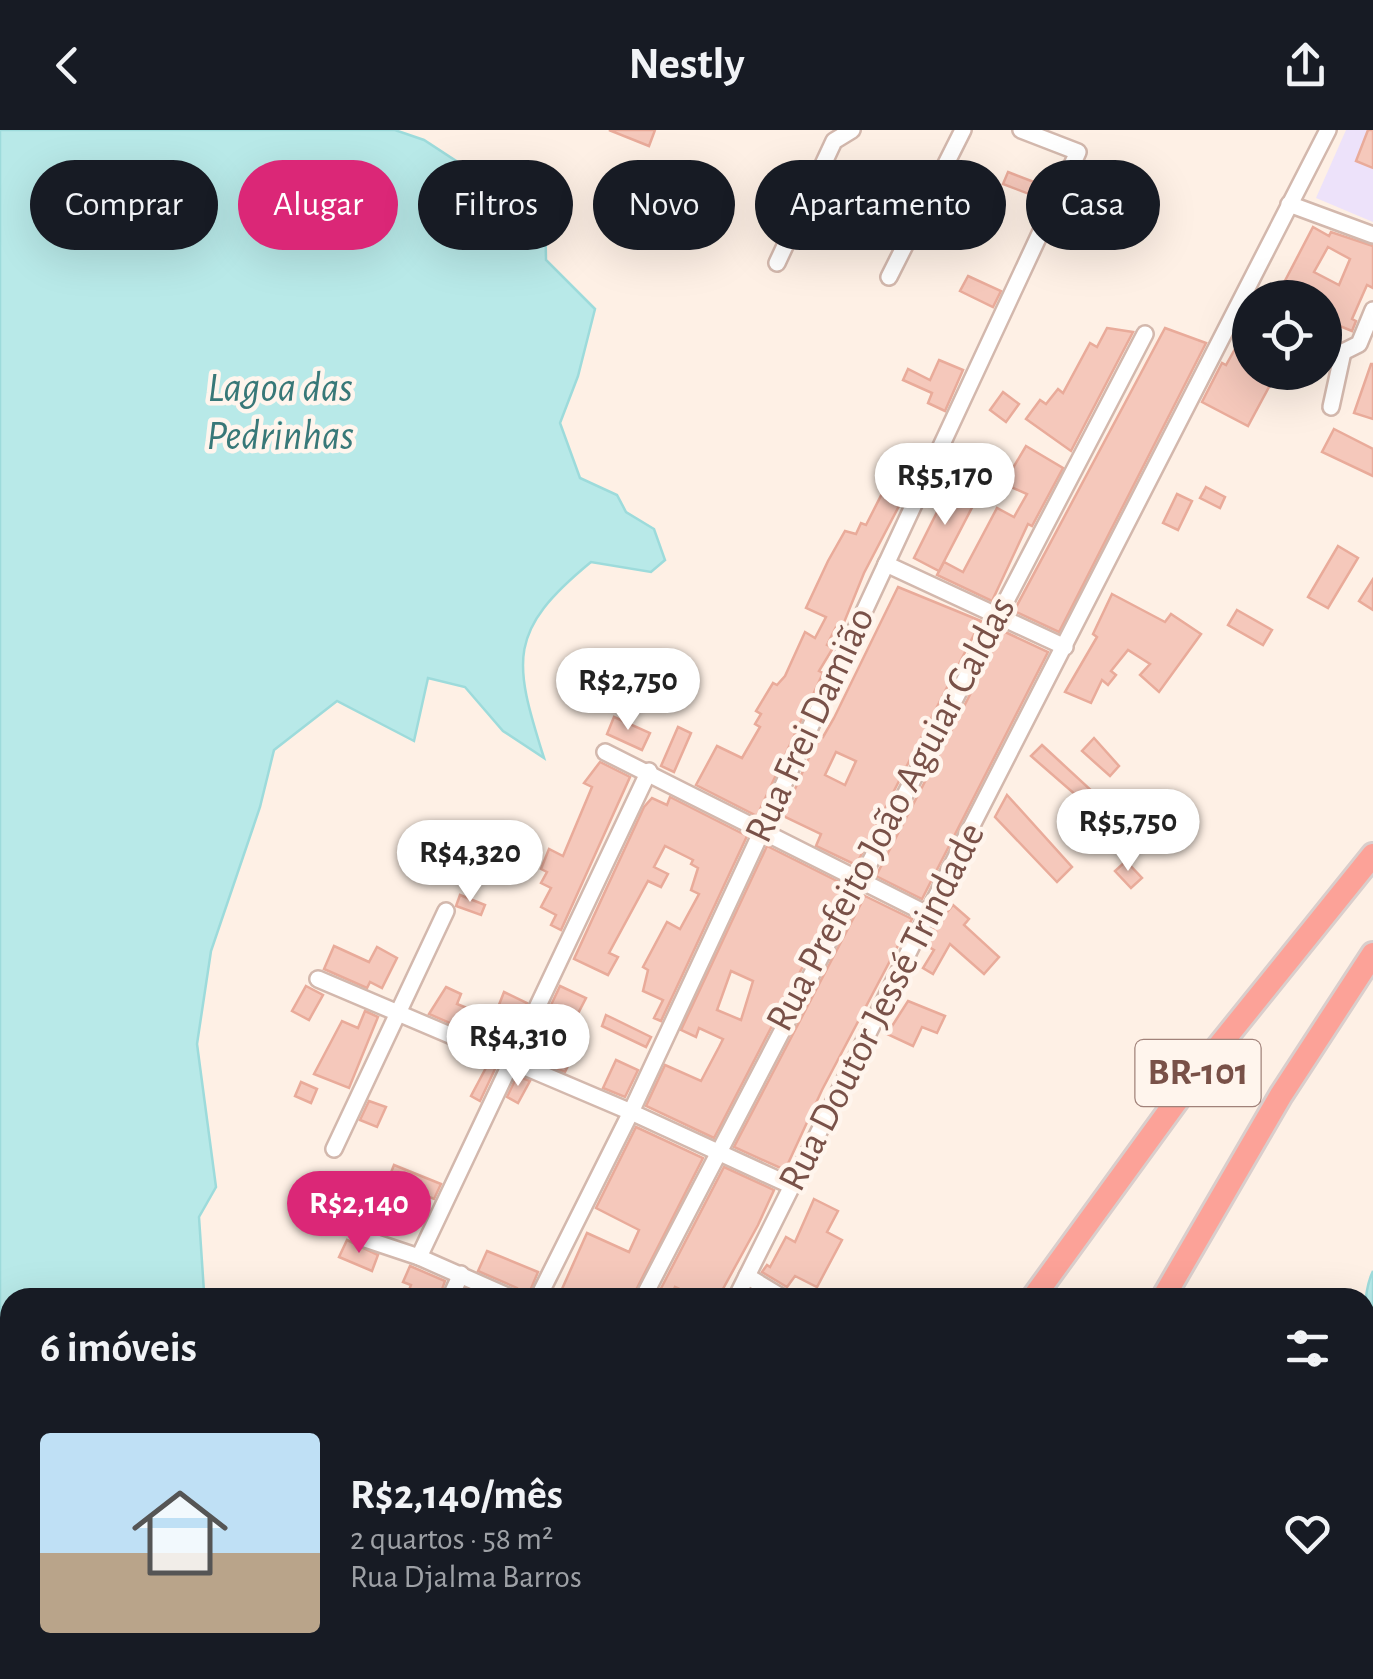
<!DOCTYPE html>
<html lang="pt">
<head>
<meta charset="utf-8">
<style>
	:root { --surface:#171b24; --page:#242831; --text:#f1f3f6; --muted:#9ea1a6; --accent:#db2777 }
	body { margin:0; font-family:"Alegreya Sans",sans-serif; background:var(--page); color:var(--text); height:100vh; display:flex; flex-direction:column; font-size:38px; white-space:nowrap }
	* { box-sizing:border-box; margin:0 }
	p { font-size:32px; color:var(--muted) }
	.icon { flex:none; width:55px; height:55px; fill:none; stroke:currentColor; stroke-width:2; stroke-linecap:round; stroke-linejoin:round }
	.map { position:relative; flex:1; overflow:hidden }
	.drawer { position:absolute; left:0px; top:1158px; width:1375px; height:392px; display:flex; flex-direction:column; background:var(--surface); border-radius:30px 30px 0 0; box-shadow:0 10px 40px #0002 }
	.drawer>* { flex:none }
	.top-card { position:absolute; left:30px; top:30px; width:1315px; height:90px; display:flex; gap:20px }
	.fabs { position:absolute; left:1232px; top:150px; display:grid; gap:20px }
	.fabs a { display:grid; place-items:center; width:110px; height:110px; border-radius:50%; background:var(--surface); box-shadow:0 10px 40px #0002; font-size:50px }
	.price { position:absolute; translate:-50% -85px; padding:0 22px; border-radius:35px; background:#fff; color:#222; font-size:32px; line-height:65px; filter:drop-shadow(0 2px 5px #0008) }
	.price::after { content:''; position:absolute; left:50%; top:60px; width:30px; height:22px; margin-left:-15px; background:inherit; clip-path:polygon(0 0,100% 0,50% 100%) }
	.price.active { background:var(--accent); color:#fff }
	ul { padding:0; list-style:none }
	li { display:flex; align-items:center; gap:30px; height:250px; padding:0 40px }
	li span { display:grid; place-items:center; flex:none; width:280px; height:200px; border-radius:10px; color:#555 }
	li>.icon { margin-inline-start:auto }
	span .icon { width:120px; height:120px; fill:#fffc; stroke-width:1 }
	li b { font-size:42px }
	h2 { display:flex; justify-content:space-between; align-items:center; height:120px; padding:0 40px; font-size:42px }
	.pill { padding:0 35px; border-radius:45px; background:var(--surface); box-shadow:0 10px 40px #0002; font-size:35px; line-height:90px }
	.pill.active { background:var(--accent); color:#fff }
	header { display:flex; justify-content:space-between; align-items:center; height:130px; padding:0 40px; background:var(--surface); font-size:45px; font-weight:700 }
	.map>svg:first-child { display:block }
	.education { fill:#ede2fa }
	.water { fill:#b8e9e8; stroke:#9ddbdb; stroke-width:2.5 }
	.building { fill:#f5c8bb; stroke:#e9ab9a; stroke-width:2.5; fill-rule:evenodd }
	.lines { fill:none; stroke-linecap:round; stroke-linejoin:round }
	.minor-casing { stroke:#d3b8ad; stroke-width:20 }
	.highway-casing { stroke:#d9cecc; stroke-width:28 }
	.minor { stroke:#fff; stroke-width:15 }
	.highway { stroke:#fca298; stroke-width:22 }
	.labels { text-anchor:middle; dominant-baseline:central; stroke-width:9; stroke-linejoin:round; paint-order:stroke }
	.shield { fill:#fff5ed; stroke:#a1827a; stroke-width:2.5 }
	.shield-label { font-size:38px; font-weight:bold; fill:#795148 }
	.street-label { font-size:40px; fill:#795148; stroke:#fff5ed }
	.water-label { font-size:42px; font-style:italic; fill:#387878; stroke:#fff5ed }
</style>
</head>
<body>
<header><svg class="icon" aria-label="back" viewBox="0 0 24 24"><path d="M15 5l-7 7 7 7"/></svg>Nestly<svg class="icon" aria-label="share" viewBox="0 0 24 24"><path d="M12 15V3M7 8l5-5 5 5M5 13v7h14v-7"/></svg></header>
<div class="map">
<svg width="1373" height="1549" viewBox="0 0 1373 1549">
	<rect width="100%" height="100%" fill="#fef0e5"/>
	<polygon class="education" points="1346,0 1373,0 1373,92 1316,68"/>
	<g class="water">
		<path d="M0,0H395L424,10L493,55L545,72L546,130L595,179L578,246L560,293L580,348L617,365L626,382L654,399L665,430L651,442L591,432C507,501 513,530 544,628L503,601L465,557L428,548L414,611L337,571L274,620L260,677L211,821L197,914L216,1057L199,1087L204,1162L208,1167L10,1168V1224L0,1223Z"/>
		<path d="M1373,1141V1322C1363,1287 1357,1172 1373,1141Z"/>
		<polygon points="0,1258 10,1260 10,1540 434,1540 451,1549 0,1549"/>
	</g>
	<g class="building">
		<polygon points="609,0 655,0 649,16"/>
		<polygon points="1368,0 1373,0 1373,38 1356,31"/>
		<polygon points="1008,42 1047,57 1042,69 1003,54"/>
		<path d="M1313,97L1329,106L1331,102L1373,116V158L1367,155L1352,189L1356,191L1352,201L1325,190V168H1276ZM1328,117L1350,129L1339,155L1314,142Z"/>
		<polygon points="968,146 1001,161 993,177 960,161"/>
		<polygon points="1250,194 1250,242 1277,242 1248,296 1202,272 1222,233 1226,235 1235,219 1238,221"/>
		<polygon points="1107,198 1133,202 1071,321 1026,289 1040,270 1046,274 1058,259 1063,263 1090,213 1097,217"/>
		<polygon points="1165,198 1206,213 1059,502 1014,481"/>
		<polygon points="939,230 963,240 945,281 928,273 932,263 903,250 908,239 930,250"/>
		<polygon points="1371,234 1373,234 1373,289 1354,283"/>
		<polygon points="1003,262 1019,274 1006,292 990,280"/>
		<polygon points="1334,299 1373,319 1373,346 1322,322"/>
		<polygon points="1026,316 1063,338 1032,396 1028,394 992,471 937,445 944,432 963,442 997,378 1014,387 1027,364 966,337 972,326 1010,343"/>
		<polygon points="892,344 911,353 864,443 843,495 838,493 827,515 833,518 819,541 823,543 757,686 696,655 717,616 742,628 760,597 755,594 761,584 756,581 773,553 777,555 785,546 805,502 815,508 826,487 806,478 828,431 845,401 856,404 861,393 866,395"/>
		<polygon points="950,356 977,368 939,441 914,428"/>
		<polygon points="1206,357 1225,367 1220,378 1200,368"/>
		<polygon points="1177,364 1192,371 1178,400 1163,393"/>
		<polygon points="1338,416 1358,428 1328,478 1308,467"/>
		<polygon points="1373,449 1373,480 1359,471"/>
		<path d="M898,457L981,491L856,735L816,716L821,704L783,686L819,605L823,607L834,588ZM836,622L856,631L845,655L825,645Z"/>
		<polygon points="1112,464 1165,492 1171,484 1201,504 1159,562 1140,545 1150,534 1128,520 1111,541 1116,545 1108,555 1102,550 1091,573 1065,562 1097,507 1093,504"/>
		<polygon points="1237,480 1272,500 1263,515 1228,495"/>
		<polygon points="1003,501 1048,522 922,769 876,746"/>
		<polygon points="667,540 681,548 671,566 656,557"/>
		<polygon points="614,587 650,603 642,620 607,604"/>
		<polygon points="678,597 691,603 674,642 661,636"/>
		<polygon points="1094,608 1119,636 1110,646 1082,621"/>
		<polygon points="1042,615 1094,663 1085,673 1031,626"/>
		<polygon points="600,632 630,647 561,800 551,795 556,785 541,777 551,758 541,753 547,742 541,739 549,719 563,726 592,657 584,653"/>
		<polygon points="1007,665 1072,737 1057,752 995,687"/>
		<polygon points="670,667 747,706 661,891 654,888 663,870 643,861 648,840 643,837 667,792 680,799 699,764 691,760 698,738 691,734 693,730 665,716 654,737 668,744 661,757 648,751 609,823 618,827 608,845 574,829 644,677 652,668 667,675"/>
		<path d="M767,716L845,755L714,1008L646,976L665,935L701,951L719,917L723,909L699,898L696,907L681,900ZM731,841L753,851L741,890L717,880Z"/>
		<polygon points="1126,731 1142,748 1131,758 1115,741"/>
		<polygon points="460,765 485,775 481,785 456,776"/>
		<polygon points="865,766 912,789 822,960 785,1040 734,1017"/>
		<polygon points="953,775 969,789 964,795 999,827 984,844 950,814 933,844 923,838 934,820 927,816 936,802 933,799"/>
		<polygon points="334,816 369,832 377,817 397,828 382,858 370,852 367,858 324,839"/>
		<polygon points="306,856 323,865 309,890 292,881"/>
		<polygon points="560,856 586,868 571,897 584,903 565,942 527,926"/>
		<polygon points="446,857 461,864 457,874 467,878 459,897 429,884"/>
		<polygon points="504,862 527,873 506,917 486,908"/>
		<polygon points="908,871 945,886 937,903 922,897 913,916 887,904"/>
		<polygon points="365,881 378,887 349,958 314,944 342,891 358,898"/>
		<polygon points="606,885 651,907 646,917 602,896"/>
		<polygon points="616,930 638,940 625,967 603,958"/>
		<polygon points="488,934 496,937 480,971 471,966"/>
		<polygon points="517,946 530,951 518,973 507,967"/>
		<polygon points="301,952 317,959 311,973 295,966"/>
		<polygon points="369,971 386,977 377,997 360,990"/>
		<polygon points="636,997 703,1028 632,1168 558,1168 587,1103 629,1122 639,1100 596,1078"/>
		<polygon points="394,1035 441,1054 434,1069 388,1050"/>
		<polygon points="724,1037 774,1060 758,1095 718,1168 699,1168 675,1157 670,1168 656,1168"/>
		<polygon points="814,1069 838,1081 827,1102 842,1110 817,1157 795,1146 787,1157 762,1142 767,1135 770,1137 786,1107 795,1112"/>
		<polygon points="347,1110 378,1125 372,1141 339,1127"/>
		<polygon points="487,1121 538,1142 527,1168 517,1158 478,1141"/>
		<polygon points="410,1136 445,1151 439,1168 406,1168 411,1155 403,1152"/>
	</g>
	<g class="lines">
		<g class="minor-casing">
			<g id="minor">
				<polyline points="1289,74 1373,105"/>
				<polyline points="777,133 834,11 852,0"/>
				<polyline points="889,147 963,0"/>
				<polyline points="1343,222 1359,214 1373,180"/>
				<polyline points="1331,277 1343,222"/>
				<polyline points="886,434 1065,517"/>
				<polyline points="605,622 927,784"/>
				<polyline points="318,849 631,982 792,1056"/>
				<polyline points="334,1019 446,781"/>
				<polyline points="362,1108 419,1127 512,1168"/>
				<polyline points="419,1127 649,641"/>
				<polyline points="747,1146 783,1168"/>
				<polyline points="450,1168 461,1144"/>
				<polyline points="538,1168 631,982 1078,22 1021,0"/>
				<polyline points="643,1168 1145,204"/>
				<polyline points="736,1168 965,709 1328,0"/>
				<polyline points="580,1549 583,1540"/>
			</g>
		</g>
		<g class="highway-casing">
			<g id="highway">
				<polyline points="1033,1168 1194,947 1373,725"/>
				<polyline points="1163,1168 1281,965 1373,824"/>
				<polyline points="881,1540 882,1549"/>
				<polyline points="749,1549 756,1540"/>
				<polyline points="913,1549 920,1540"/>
			</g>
		</g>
		<use href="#minor" class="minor"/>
		<use href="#highway" class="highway"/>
	</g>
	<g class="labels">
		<rect class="shield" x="1135.5" y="910" width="125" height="66" rx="8"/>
		<g class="shield-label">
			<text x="1198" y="943">BR-101</text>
		</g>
		<g class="street-label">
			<text transform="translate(810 595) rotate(-65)">Rua Frei Damião</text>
			<text transform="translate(891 684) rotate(-62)">Rua Prefeito João Aguiar Caldas</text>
			<text transform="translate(882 877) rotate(-63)">Rua Doutor Jessé Trindade</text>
		</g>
		<g class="water-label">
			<text x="280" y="258">Lagoa das<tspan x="280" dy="48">Pedrinhas</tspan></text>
		</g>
	</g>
</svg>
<div class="fabs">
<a><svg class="icon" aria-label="locate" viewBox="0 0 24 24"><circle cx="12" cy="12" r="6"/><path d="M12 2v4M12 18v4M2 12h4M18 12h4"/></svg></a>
</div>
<b class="price" style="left:945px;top:398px">R$5,170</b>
<b class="price" style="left:628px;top:603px">R$2,750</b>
<b class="price" style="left:1128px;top:744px">R$5,750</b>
<b class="price" style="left:470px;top:775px">R$4,320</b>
<b class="price" style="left:518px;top:959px">R$4,310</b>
<b class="price active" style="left:359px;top:1126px">R$2,140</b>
<div class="top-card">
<a class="pill">Comprar</a>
<a class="pill active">Alugar</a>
<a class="pill">Filtros</a>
<a class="pill">Novo</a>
<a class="pill">Apartamento</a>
<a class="pill">Casa</a>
</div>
<section class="drawer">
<h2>6 imóveis<svg class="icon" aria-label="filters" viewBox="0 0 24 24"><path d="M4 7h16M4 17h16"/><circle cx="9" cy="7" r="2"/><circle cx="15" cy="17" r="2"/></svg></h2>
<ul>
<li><span style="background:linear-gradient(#bfe0f5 60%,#b9a48a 0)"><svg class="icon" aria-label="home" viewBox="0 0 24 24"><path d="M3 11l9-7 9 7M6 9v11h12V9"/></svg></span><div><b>R$2,140/mês</b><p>2 quartos · 58 m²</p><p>Rua Djalma Barros</p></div><svg class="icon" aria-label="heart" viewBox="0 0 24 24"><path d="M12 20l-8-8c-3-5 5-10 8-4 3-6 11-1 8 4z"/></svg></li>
</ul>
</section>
</div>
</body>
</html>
